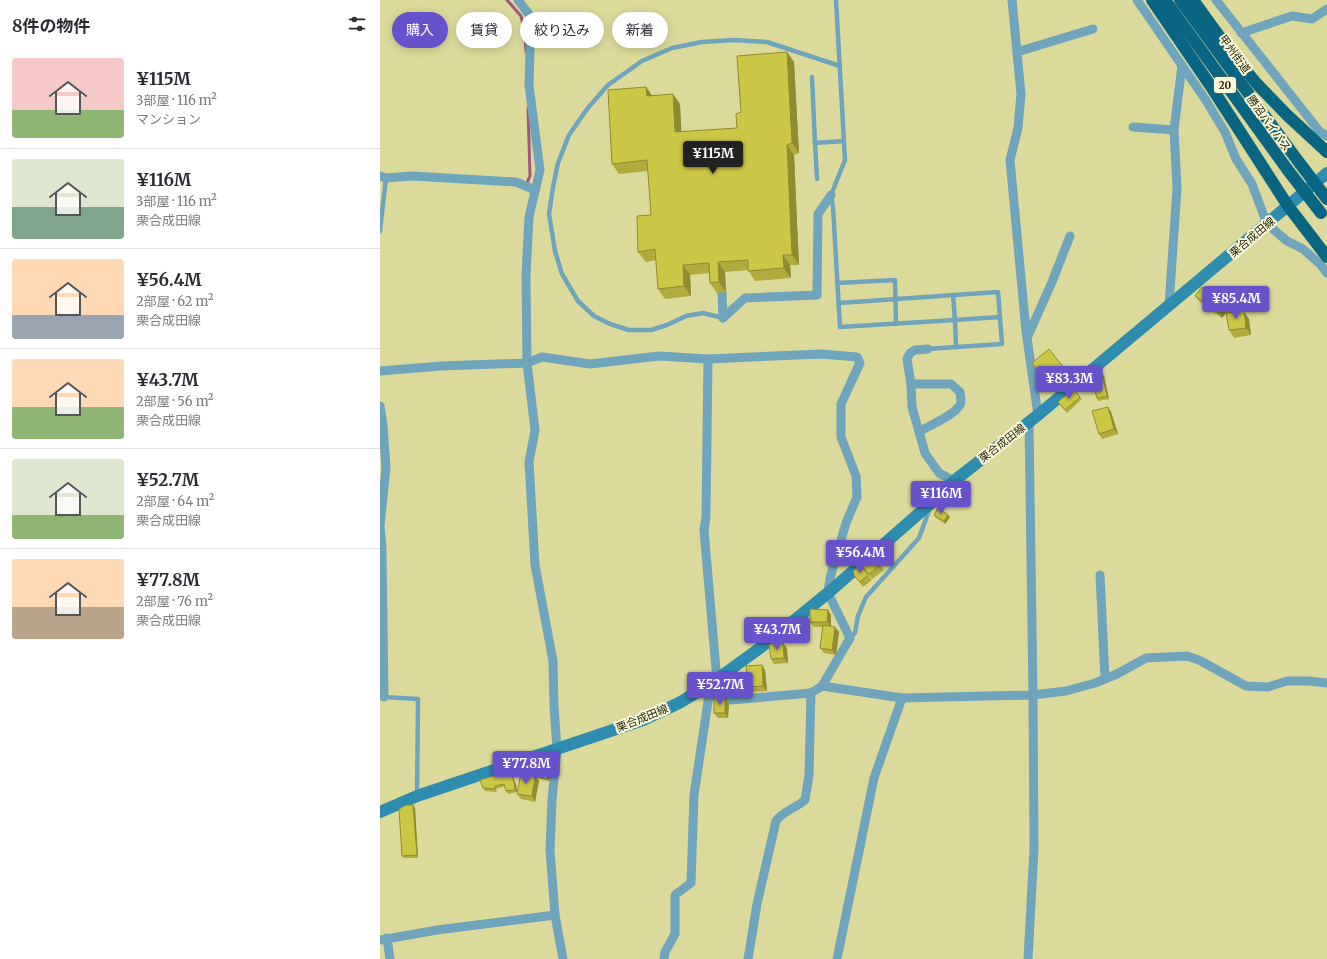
<!DOCTYPE html>
<html lang="ja">
<head>
<meta charset="utf-8">
<style>
	:root { --surface:#fff; --page:#f7f7f7; --text:#2b2b33; --muted:#7c7c81; --line:#e1e1e2; --accent:#6852cc }
	body { margin:0; font-family:Merriweather,"Noto Sans JP",serif; background:var(--page); color:var(--text); height:100vh; display:flex; flex-direction:column; font-size:15px; white-space:nowrap }
	* { box-sizing:border-box; margin:0 }
	p { font-size:13px; color:var(--muted) }
	.icon { flex:none; width:22px; height:22px; fill:none; stroke:currentColor; stroke-width:2; stroke-linecap:round; stroke-linejoin:round }
	.map { position:relative; flex:1; overflow:hidden }
	.details { display:flex; flex-direction:column; background:var(--surface); width:380px }
	.details>* { flex:none }
	.guide { position:absolute; left:12px; top:12px; width:380px; height:36px; display:flex; gap:8px }
	.price { position:absolute; translate:-50% -34px; padding:0 9px; border-radius:4px; background:var(--accent); color:#fff; font-size:13px; line-height:26px; filter:drop-shadow(0 1px 2px #0008) }
	.price::after { content:''; position:absolute; left:50%; top:24px; width:12px; height:9px; margin-left:-6px; background:inherit; clip-path:polygon(0 0,100% 0,50% 100%) }
	.price.current { background:#222; color:#fff }
	ul { padding:0; list-style:none }
	li { display:flex; align-items:center; gap:12px; height:100px; padding:0 12px }
	li+li { border-top:1px solid var(--line) }
	li span { display:grid; place-items:center; flex:none; width:112px; height:80px; border-radius:4px; color:#555 }
	li>.icon { margin-inline-start:auto }
	span .icon { width:48px; height:48px; fill:#fffc; stroke-width:1 }
	li b { font-size:17px }
	h2 { display:flex; justify-content:space-between; align-items:center; height:48px; padding:0 12px; font-size:17px }
	.pill { padding:0 14px; border-radius:18px; background:var(--surface); box-shadow:0 2px 10px #0003; font-size:14px; line-height:36px }
	.pill.current { background:var(--accent); color:#fff }
	main { display:flex; flex:1; min-height:0 }
	.map>svg:first-child { display:block }
	.lines { fill:none; stroke-linecap:round; stroke-linejoin:round }
	.stream { stroke:#a05779; stroke-width:3 }
	.lane { stroke:#6fa5bc; stroke-width:4.5 }
	.street { stroke:#6fa5bc; stroke-width:9 }
	.secondary { stroke:#2d8caf; stroke-width:12 }
	.highway { stroke:#096581; stroke-width:12 }
	.highway-bridge { stroke:#096581; stroke-width:12 }
	.wall { fill:#b0ab3c }
	.shaded-wall { fill:#908b31 }
	.building { fill:#cdc746; stroke:#908b31 }
	.labels { text-anchor:middle; dominant-baseline:central; stroke-width:4; stroke-linejoin:round; paint-order:stroke }
	.shield { fill:#faf9d9; stroke:#666448; stroke-width:1 }
	.shield-label { font-size:10px; font-weight:bold; fill:#26240a }
	.street-label { font-size:11px; fill:#26240a; stroke:#faf9d9 }
</style>
</head>
<body>
<main>
<section class="details">
<h2>8件の物件<svg class="icon" aria-label="filters" viewBox="0 0 24 24"><path d="M4 7h16M4 17h16"/><circle cx="9" cy="7" r="2"/><circle cx="15" cy="17" r="2"/></svg></h2>
<ul>
<li><span style="background:linear-gradient(#f6c9c9 65%,#8fb573 0)"><svg class="icon" aria-label="home" viewBox="0 0 24 24"><path d="M3 11l9-7 9 7M6 9v11h12V9"/></svg></span><div><b>¥115M</b><p>3部屋 · 116 m²</p><p>マンション</p></div></li>
<li><span style="background:linear-gradient(#dfe7d0 60%,#7fa58c 0)"><svg class="icon" aria-label="home" viewBox="0 0 24 24"><path d="M3 11l9-7 9 7M6 9v11h12V9"/></svg></span><div><b>¥116M</b><p>3部屋 · 116 m²</p><p>栗合成田線</p></div></li>
<li><span style="background:linear-gradient(#ffd9b3 70%,#9aa5b1 0)"><svg class="icon" aria-label="home" viewBox="0 0 24 24"><path d="M3 11l9-7 9 7M6 9v11h12V9"/></svg></span><div><b>¥56.4M</b><p>2部屋 · 62 m²</p><p>栗合成田線</p></div></li>
<li><span style="background:linear-gradient(#ffd9b3 60%,#8fb573 0)"><svg class="icon" aria-label="home" viewBox="0 0 24 24"><path d="M3 11l9-7 9 7M6 9v11h12V9"/></svg></span><div><b>¥43.7M</b><p>2部屋 · 56 m²</p><p>栗合成田線</p></div></li>
<li><span style="background:linear-gradient(#dfe7d0 70%,#8fb573 0)"><svg class="icon" aria-label="home" viewBox="0 0 24 24"><path d="M3 11l9-7 9 7M6 9v11h12V9"/></svg></span><div><b>¥52.7M</b><p>2部屋 · 64 m²</p><p>栗合成田線</p></div></li>
<li><span style="background:linear-gradient(#ffd9b3 60%,#b9a48a 0)"><svg class="icon" aria-label="home" viewBox="0 0 24 24"><path d="M3 11l9-7 9 7M6 9v11h12V9"/></svg></span><div><b>¥77.8M</b><p>2部屋 · 76 m²</p><p>栗合成田線</p></div></li>
</ul>
</section>
<div class="map">
<svg width="947" height="959" viewBox="0 0 947 959">
	<rect width="100%" height="100%" fill="#dcda9a"/>
	<g class="lines">
		<g class="stream">
			<polyline points="127,0 141,16 145,34 146,52"/>
			<polyline points="146,185 150,176 148,108"/>
		</g>
		<g class="lane">
			<polyline points="456,0 465,160 451,195 453,207 460,327 575,320 576,347 548,349"/>
			<polyline points="432,77 435,143 464,141"/>
			<polyline points="435,143 437,179"/>
			<polyline points="0,231 6,178"/>
			<polyline points="457,283 515,280 516,324"/>
			<polyline points="573,295 575,320 620,317"/>
			<polyline points="459,303 618,292 622,344 576,347"/>
			<polyline points="343,318 323,313 306,316 287,325 271,330 249,330 230,324 214,316 198,301 182,274 175,251 169,214 173,187 178,163 189,135 207,109 228,85 262,61 292,48 322,42 353,40 387,42 460,66"/>
			<polyline points="470,638 475,633 478,616 486,597 539,538 550,508"/>
			<polyline points="4,697 38,699 37,796"/>
		</g>
		<g class="street">
			<polyline points="138,0 151,17 149,85 160,170 149,217 146,275 147,363 155,430 149,462 150,479 155,565 173,661 174,706 177,749 172,800 170,850 175,915 183,959"/>
			<polyline points="632,0 641,94 638,128 630,160 646,331 658,415"/>
			<polyline points="757,0 825,99 845,132 856,159 872,184 887,224 907,241 923,249 940,264 947,273"/>
			<polyline points="836,0 940,132 947,136"/>
			<polyline points="861,33 912,16 932,19 947,9"/>
			<polyline points="637,52 713,29"/>
			<polyline points="753,127 794,130 802,65"/>
			<polyline points="0,176 6,178 32,176 136,182 155,190"/>
			<polyline points="342,293 343,318"/>
			<polyline points="789,306 797,188 794,130"/>
			<polyline points="343,318 365,298 437,295 438,214 451,195"/>
			<polyline points="648,336 672,282 690,236"/>
			<polyline points="548,349 535,350 530,353 527,359 531,384 532,407 545,453 559,473 574,481"/>
			<polyline points="328,359 326,517 324,530 337,681"/>
			<path d="M0,371L61,366L147,363L162,357L210,364L279,356L328,359L441,354L477,357L480,363L461,404V437L476,476L477,497L466,523L450,578L448,593L470,638L442,686L431,693L429,775L425,800C416,808 403,811 396,821L377,904L368,959"/>
			<path d="M531,384H571L580,392C580,395 581,399 581,402C579,414 549,425 539,432"/>
			<polyline points="0,406 3,425 6,468 0,526 2,548 4,697"/>
			<polyline points="720,575 725,679"/>
			<polyline points="442,686 522,698 653,695 686,691 715,683 737,674 766,658 807,656 819,660 866,686 888,687 907,681 929,681 947,683"/>
			<polyline points="7,938 10,959"/>
			<polyline points="0,940 57,930 175,915"/>
			<polyline points="284,959 285,952 295,934 295,895 311,883 314,795 329,695 351,700 431,693"/>
			<polyline points="457,959 494,778 522,698"/>
			<polyline points="648,959 654,849 653,695 649,422"/>
		</g>
		<polyline class="secondary" points="0,812 37,796 263,720 299,703 329,685 380,648 448,593 552,502 574,481 658,415 947,173"/>
		<g class="highway">
			<polyline points="772,0 830,85 908,206 947,257"/>
			<polyline points="785,0 907,169"/>
			<polyline points="800,0 918,161"/>
			<polyline points="813,0 853,55 877,84 907,115 947,152"/>
		</g>
		<g class="highway-bridge">
			<polyline points="918,161 947,199"/>
			<polyline points="907,169 941,213"/>
		</g>
	</g>
	<g class="wall">
		<polygon points="407,52 414,62 419,153 414,155 419,265 410,265 411,278 375,281 368,270 345,272 346,292 337,293 330,283 329,273 310,275 311,296 285,299 278,289 276,260 266,262 258,252 271,215 268,171 239,174 232,164 266,87 272,96 293,94 300,104 301,132 357,128 361,112"/>
		<polygon points="815,296 846,304 849,309 846,313 869,319 871,335 854,338 849,330 846,313 842,318 819,301"/>
		<polygon points="652,363 684,368 690,376 676,388 667,376 663,379"/>
		<polygon points="724,376 729,399 718,401 717,398"/>
		<polygon points="700,397 702,399 687,413 678,402"/>
		<polygon points="728,407 731,412 738,434 722,439 719,434"/>
		<polygon points="554,515 570,517 565,524 555,517"/>
		<polygon points="500,565 504,570 492,579 482,566"/>
		<polygon points="488,575 492,580 483,587 475,577"/>
		<polygon points="448,610 451,615 451,626 459,632 456,655 444,653 440,648 443,627 434,627 430,622"/>
		<polygon points="407,648 408,663 394,664 391,659"/>
		<polygon points="385,670 387,691 371,692 368,687"/>
		<polygon points="352,673 356,678 359,690 346,694 343,689"/>
		<polygon points="349,703 348,718 338,718 334,713"/>
		<polygon points="170,766 172,769 169,781 157,778 159,781 155,802 141,799 137,794 148,775 147,774"/>
		<polygon points="130,771 136,784 137,792 128,794 126,791 125,786 116,789 117,792 105,791 103,788"/>
		<polygon points="33,805 35,808 38,858 24,858 22,856"/>
	</g>
	<g class="shaded-wall">
		<polygon points="407,52 414,62 419,153 412,143"/>
		<polygon points="266,87 273,97 267,96"/>
		<polygon points="293,94 300,104 302,142 295,132"/>
		<polygon points="407,145 414,155 419,265 412,255"/>
		<polygon points="403,255 410,265 411,278 404,268"/>
		<polygon points="338,262 345,272 346,292 339,282"/>
		<polygon points="303,265 310,275 311,296 304,286"/>
		<polygon points="846,304 849,309 842,318 839,313"/>
		<polygon points="864,311 869,319 871,335 866,328"/>
		<polygon points="722,373 724,376 729,399 727,396"/>
		<polygon points="728,407 731,412 738,434 734,429"/>
		<polygon points="568,515 570,517 565,524 564,521"/>
		<polygon points="448,610 451,615 451,627 447,622"/>
		<polygon points="455,627 459,632 456,655 452,650"/>
		<polygon points="403,643 407,648 408,663 404,658"/>
		<polygon points="382,665 385,670 387,691 383,686"/>
		<polygon points="352,673 356,678 359,690 356,685"/>
		<polygon points="345,698 349,703 348,718 345,713"/>
		<polygon points="170,766 172,769 169,781 167,779"/>
		<polygon points="130,771 136,784 137,792 135,790"/>
		<polygon points="155,776 159,781 155,802 152,796"/>
		<polygon points="33,805 35,808 38,858 37,855"/>
	</g>
	<g class="building">
		<polygon points="407,52 412,143 407,145 412,255 403,255 404,268 368,271 368,260 338,262 339,282 330,283 329,263 303,265 304,286 278,289 275,249 258,252 257,216 271,215 267,160 232,164 228,90 266,87 267,96 293,94 295,132 357,128 356,114 361,112 357,56"/>
		<polygon points="822,287 846,304 839,313 815,296"/>
		<polygon points="864,311 866,328 849,330 846,313"/>
		<polygon points="669,349 684,368 670,380 661,369 658,371 652,363"/>
		<polygon points="722,373 727,396 717,398 711,375"/>
		<polygon points="693,389 700,397 685,410 678,402"/>
		<polygon points="728,407 734,429 719,434 712,411"/>
		<polygon points="558,508 568,515 564,521 554,515"/>
		<polygon points="493,556 500,565 489,574 482,566"/>
		<polygon points="480,565 488,575 480,582 475,577 473,571"/>
		<polygon points="430,609 448,610 447,622 430,622"/>
		<polygon points="443,625 455,627 452,650 440,648"/>
		<polygon points="403,643 404,658 391,659 389,644"/>
		<polygon points="382,665 383,686 368,687 366,666"/>
		<polygon points="352,673 356,685 343,689 339,677"/>
		<rect x="334" y="698" width="11" height="15"/>
		<polygon points="151,761 170,766 167,779 147,774"/>
		<polygon points="130,771 134,781 135,790 126,791 124,784 115,786 115,789 103,788 100,780"/>
		<polygon points="141,773 155,776 152,796 137,794"/>
		<polygon points="26,805 33,805 37,855 22,856 19,809"/>
	</g>
	<g class="labels">
		<rect class="shield" x="834" y="77" width="22" height="16" rx="3"/>
		<g class="shield-label">
			<text x="845" y="85">20</text>
		</g>
		<g class="street-label">
			<text transform="translate(855 54) rotate(54)">甲州街道</text>
			<text transform="translate(889 123) rotate(54)">勝沼バイパス</text>
			<text transform="translate(872 237) rotate(-40)">栗合成田線</text>
			<text transform="translate(622 443) rotate(-38)">栗合成田線</text>
			<text transform="translate(262 718) rotate(-22)">栗合成田線</text>
		</g>
	</g>
</svg>
<b class="price current" style="left:333px;top:175px">¥115M</b>
<b class="price" style="left:856px;top:320px">¥85.4M</b>
<b class="price" style="left:689px;top:400px">¥83.3M</b>
<b class="price" style="left:561px;top:515px">¥116M</b>
<b class="price" style="left:480px;top:574px">¥56.4M</b>
<b class="price" style="left:397px;top:651px">¥43.7M</b>
<b class="price" style="left:340px;top:706px">¥52.7M</b>
<b class="price" style="left:146px;top:785px">¥77.8M</b>
<div class="guide">
<a class="pill current">購入</a>
<a class="pill">賃貸</a>
<a class="pill">絞り込み</a>
<a class="pill">新着</a>
</div>
</div>
</main>
</body>
</html>
